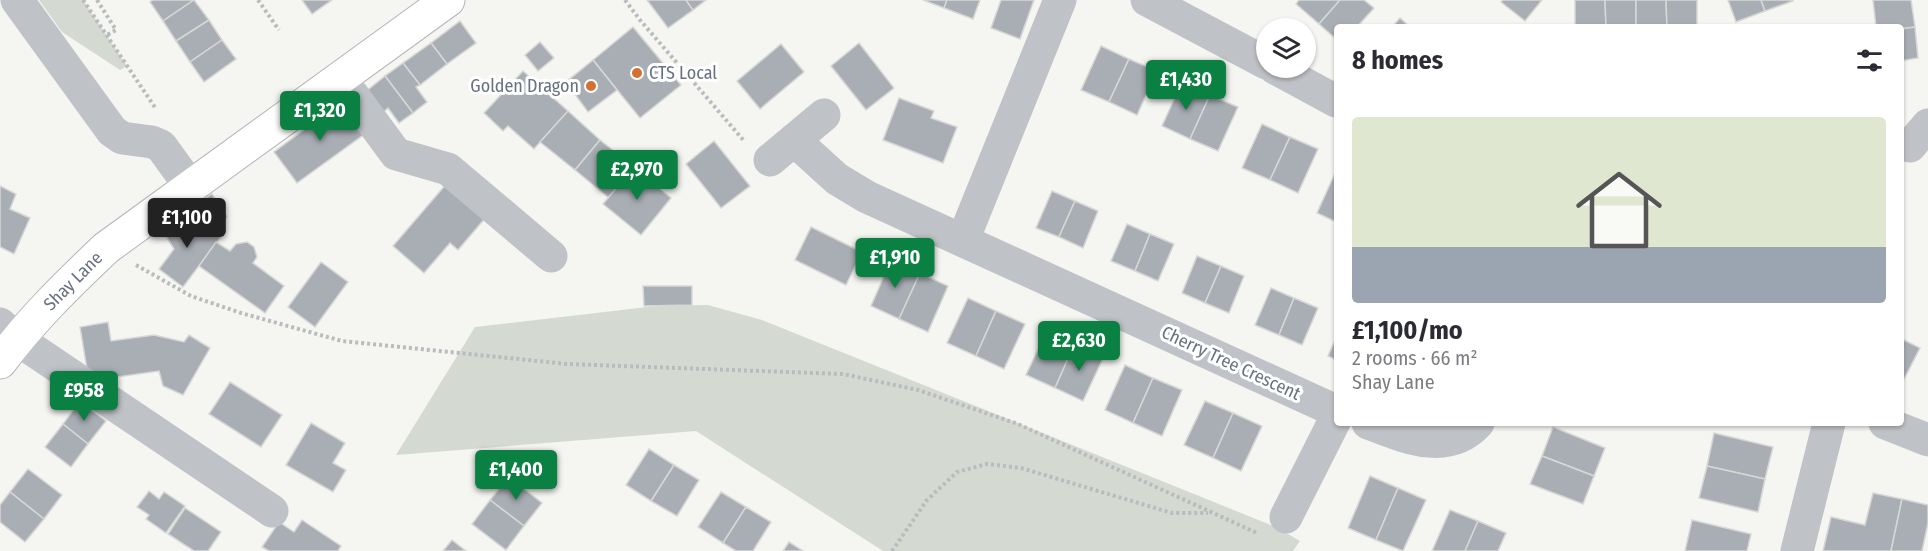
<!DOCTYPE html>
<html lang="en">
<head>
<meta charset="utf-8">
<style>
	:root { --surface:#fff; --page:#f2f2f3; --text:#2b2b33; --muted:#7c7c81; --line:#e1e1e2; --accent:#0b8043 }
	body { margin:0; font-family:"Fira Sans Condensed",sans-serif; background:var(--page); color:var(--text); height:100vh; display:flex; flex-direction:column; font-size:22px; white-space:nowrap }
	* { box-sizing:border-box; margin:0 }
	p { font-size:20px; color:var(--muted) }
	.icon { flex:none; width:33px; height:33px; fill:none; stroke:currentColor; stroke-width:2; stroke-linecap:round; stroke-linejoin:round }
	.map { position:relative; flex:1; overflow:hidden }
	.details { position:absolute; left:1334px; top:24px; width:570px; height:402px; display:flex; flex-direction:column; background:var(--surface); border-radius:6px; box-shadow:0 2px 4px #0004 }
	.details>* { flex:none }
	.buttons { position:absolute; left:1256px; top:18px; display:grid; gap:12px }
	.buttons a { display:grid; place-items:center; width:60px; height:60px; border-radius:50%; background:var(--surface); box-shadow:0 2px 4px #0004; font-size:30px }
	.price { position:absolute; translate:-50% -51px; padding:0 14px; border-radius:6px; background:var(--accent); color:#fff; font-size:20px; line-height:39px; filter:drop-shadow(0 2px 3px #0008) }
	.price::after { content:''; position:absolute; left:50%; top:36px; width:18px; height:14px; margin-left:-9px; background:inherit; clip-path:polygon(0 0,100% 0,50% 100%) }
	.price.on { background:#222; color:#fff }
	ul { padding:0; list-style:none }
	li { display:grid; align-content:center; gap:12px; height:318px; padding:0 18px }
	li+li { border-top:2px solid var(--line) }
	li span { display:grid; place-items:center; height:186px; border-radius:6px; color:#555 }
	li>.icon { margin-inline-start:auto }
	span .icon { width:108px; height:108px; fill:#fffc; stroke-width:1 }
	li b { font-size:26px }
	h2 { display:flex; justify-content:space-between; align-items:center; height:72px; padding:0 18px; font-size:26px }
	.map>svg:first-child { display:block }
	.green { fill:#d4dad2 }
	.building { fill:#a9aeb5; stroke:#d7d7d5; stroke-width:1.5 }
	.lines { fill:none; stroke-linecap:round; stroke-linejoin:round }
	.major-casing { stroke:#b3b6ba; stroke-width:35 }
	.path { stroke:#b9bbbe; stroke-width:4; stroke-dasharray:3 3; stroke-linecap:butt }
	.minor { stroke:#bfc2c6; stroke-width:33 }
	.major { stroke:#fff; stroke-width:33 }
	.poi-dot { fill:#d57033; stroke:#fff; stroke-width:2 }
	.labels { text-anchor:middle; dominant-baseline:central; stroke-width:6; stroke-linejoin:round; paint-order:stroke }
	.poi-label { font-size:18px; fill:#677281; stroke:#fff; text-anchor:start }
	.street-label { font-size:18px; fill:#677281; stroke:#fff }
</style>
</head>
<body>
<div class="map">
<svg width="1928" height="551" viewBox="0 0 1928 551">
	<rect width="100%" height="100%" fill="#f5f5f2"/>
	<g class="green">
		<polygon points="39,0 83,0 127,66 120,70 62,32"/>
		<polygon points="708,305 762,320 1276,527 1300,541 1293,551 883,551 696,431 396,455 475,327 656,306"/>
	</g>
	<g class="building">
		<polygon points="153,0 194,0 163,21 150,2"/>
		<polygon points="194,0 209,20 176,41 163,21"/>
		<polygon points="302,0 332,0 312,14"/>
		<polygon points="647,0 686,0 693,10 668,28"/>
		<polygon points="686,0 706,0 693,10"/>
		<polygon points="923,0 947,0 944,8"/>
		<polygon points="947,0 980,0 973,19 944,8"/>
		<polygon points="1001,0 1034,0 1020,39 991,28"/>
		<polygon points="1299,0 1340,0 1319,24 1296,4"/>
		<polygon points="1340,0 1364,0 1374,8 1357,27 1336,27 1336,39 1319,24"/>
		<polygon points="1503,0 1542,0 1525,21 1501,2"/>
		<polygon points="1575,0 1605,0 1606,27 1575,27"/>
		<polygon points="1605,0 1636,0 1636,27 1606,27"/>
		<polygon points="1636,0 1666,0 1667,27 1636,27"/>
		<polygon points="1666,0 1697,0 1697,27 1667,27"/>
		<polygon points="1728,0 1761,0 1765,11 1736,22"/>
		<polygon points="1761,0 1793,0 1793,1 1765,11"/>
		<polygon points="1873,0 1911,0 1915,27 1900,29 1900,27 1876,27"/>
		<polygon points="1400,18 1410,27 1392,27"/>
		<polygon points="209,20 222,40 190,62 176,41"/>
		<polygon points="460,21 476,43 447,64 431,43"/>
		<polygon points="633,27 681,85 640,118 593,60"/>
		<polygon points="1915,27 1918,58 1900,61 1900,29"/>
		<polygon points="222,40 236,59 204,82 190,62"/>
		<polygon points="540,42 554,58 538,71 525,55"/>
		<polygon points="431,43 447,64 420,85 403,63"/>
		<polygon points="859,43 894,88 866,110 831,66"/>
		<polygon points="781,44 804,72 760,109 737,81"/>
		<polygon points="1101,46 1129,59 1109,102 1081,90"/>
		<polygon points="1129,59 1157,71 1137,115 1109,102"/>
		<polygon points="593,60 617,90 588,112 566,82"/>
		<polygon points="403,63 420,85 416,87 427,102 413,113 385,76"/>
		<polygon points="523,71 568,111 534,149 508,126 503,131 484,113"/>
		<polygon points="385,76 413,113 399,123 388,108 380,115 364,93"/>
		<polygon points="1182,82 1210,95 1190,139 1162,126"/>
		<polygon points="1210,95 1238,107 1218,151 1190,139"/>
		<polygon points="899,98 934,111 931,118 957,127 943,163 883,140"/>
		<polygon points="343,101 366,133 297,183 274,152"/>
		<polygon points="568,111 600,140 575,170 540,142"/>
		<polygon points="1262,124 1290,137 1270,180 1242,168"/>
		<polygon points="1290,137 1318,149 1298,193 1270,180"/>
		<polygon points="600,140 634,167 609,198 575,170"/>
		<polygon points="714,141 750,186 721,208 686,164"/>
		<polygon points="634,167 671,198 641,235 603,204"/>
		<polygon points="1336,171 1336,222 1317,213"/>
		<polygon points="448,182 487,216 458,250 450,243 424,273 393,246"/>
		<polygon points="0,186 16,194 10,209 30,218 14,254 0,247"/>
		<polygon points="1052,191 1075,201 1059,237 1036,228"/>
		<polygon points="212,194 227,217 196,236 182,214"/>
		<polygon points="1075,201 1098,211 1083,248 1059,237"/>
		<polygon points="182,214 196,236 216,224 223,234 183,287 159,269 174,249 161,228"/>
		<polygon points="1127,224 1150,234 1135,271 1111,261"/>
		<polygon points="811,227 862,252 846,285 795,260"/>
		<polygon points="1150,234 1174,244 1158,281 1135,271"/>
		<polygon points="216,242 230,251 236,244 247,242 254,247 257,257 253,263 284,286 265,313 199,266"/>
		<polygon points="1197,256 1221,266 1205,303 1182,293"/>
		<polygon points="891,260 920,273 899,319 871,306"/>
		<polygon points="321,262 348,282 315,327 288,307"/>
		<polygon points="1221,266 1244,276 1229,313 1205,303"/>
		<polygon points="920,273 948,286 928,332 899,319"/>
		<polygon points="643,286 692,286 692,305 644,306"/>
		<polygon points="1271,288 1294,298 1279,335 1255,325"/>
		<polygon points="968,298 996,311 976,356 947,343"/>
		<polygon points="1294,298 1318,308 1302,345 1279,335"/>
		<polygon points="996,311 1025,324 1004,369 976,356"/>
		<polygon points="108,322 111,341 154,335 184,342 189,335 210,348 183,395 163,386 159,371 89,381 80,327"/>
		<polygon points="1047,330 1075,343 1055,388 1026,375"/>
		<polygon points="1336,338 1336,360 1328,356"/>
		<polygon points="1900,338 1920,348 1902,383 1900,383"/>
		<polygon points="1075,343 1104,356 1083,401 1055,388"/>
		<polygon points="1125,365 1153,378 1133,423 1105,410"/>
		<polygon points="1153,378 1182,390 1162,436 1133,423"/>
		<polygon points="230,382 282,415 261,447 209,414"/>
		<polygon points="80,401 106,421 88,444 63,424"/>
		<polygon points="1205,401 1233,413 1213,458 1184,445"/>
		<polygon points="1233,413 1262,426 1241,471 1213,458"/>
		<polygon points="311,423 345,443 333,463 346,470 333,492 286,465"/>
		<polygon points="63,424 88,444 71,467 45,447"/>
		<polygon points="1553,427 1605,448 1594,476 1542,456"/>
		<polygon points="1714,433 1773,447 1765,479 1707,466"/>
		<polygon points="649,449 674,465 651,501 626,485"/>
		<polygon points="1542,456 1594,476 1583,504 1530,484"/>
		<polygon points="674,465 699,480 677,516 651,501"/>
		<polygon points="1707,466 1765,479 1758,512 1699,498"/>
		<polygon points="28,469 62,495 44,519 10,492"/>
		<polygon points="1370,476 1398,488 1376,540 1348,528"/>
		<polygon points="509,477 542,503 524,526 490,500"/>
		<polygon points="1398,488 1426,500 1403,551 1376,540"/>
		<polygon points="149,491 159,499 164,492 185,506 166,533 146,519 149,515 137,507"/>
		<polygon points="10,492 44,519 25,542 0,522 0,505"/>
		<polygon points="721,492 746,507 723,543 698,527"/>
		<polygon points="1873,493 1902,499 1891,551 1823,551 1831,517 1865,525"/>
		<polygon points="1902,499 1928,505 1928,523 1922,551 1891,551"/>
		<polygon points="490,500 524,526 506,550 472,524"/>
		<polygon points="746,507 771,522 753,551 736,551 723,543"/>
		<polygon points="185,508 221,532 208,551 194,551 168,534"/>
		<polygon points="1450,510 1478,521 1465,551 1432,551"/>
		<polygon points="302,520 341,546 338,551 269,551 262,547 279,522 294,532"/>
		<polygon points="1692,520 1751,534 1747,551 1685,551"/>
		<polygon points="1478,521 1506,533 1498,551 1465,551"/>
		<polygon points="452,540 466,551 443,551"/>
		<polygon points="789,542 803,551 783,551"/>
	</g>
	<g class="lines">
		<g class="major-casing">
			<path id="major" d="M0,362C31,320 68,284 106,248L448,0"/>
		</g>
		<g class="path">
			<polyline points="83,0 156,109"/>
			<polyline points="97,0 116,30 107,35"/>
			<polyline points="258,0 279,30"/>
			<polyline points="625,0 640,20 745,142"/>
			<polyline points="136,265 191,296 241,313 342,341 567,364 843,374 918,390 1018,424 1257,533"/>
			<polyline points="892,551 927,500 957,472 987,464 1021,468 1172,513 1208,513"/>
		</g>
		<g class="minor">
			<polyline points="17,0 112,131 122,138 152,142 161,146 190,186"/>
			<polyline points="1147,0 1266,63"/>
			<polyline points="1275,68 1336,101"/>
			<polyline points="340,78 396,154 448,169 551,256"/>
			<polyline points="794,140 837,179 867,197 1336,411"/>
			<polyline points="1910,146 1928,125"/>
			<polyline points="770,160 824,115"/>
			<polyline points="963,240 1060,0"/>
			<polyline points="0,324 17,339 272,511"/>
			<path d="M1368,423C1403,436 1447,457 1478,423"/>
			<polyline points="1885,423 1928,440"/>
			<polyline points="1286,517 1336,418"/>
			<polyline points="1797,551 1829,423"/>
		</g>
		<use href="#major" class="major"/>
	</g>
	<g class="poi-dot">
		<circle cx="637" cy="73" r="6"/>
		<circle cx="591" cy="86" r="6"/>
	</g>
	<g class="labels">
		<g class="poi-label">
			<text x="649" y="73">CTS Local</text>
			<text x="579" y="86" text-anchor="end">Golden Dragon</text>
		</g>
		<g class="street-label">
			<text transform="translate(73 281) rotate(-45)">Shay Lane</text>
			<text transform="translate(1231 363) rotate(25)">Cherry Tree Crescent</text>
		</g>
	</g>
</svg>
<div class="buttons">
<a><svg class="icon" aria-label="layers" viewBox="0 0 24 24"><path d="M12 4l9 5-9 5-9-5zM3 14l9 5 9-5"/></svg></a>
</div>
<b class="price" style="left:1186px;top:111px">£1,430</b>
<b class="price" style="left:320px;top:142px">£1,320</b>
<b class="price" style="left:637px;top:201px">£2,970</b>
<b class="price on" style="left:187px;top:249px">£1,100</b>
<b class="price" style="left:895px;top:289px">£1,910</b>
<b class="price" style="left:1079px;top:372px">£2,630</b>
<b class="price" style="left:84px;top:422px">£958</b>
<b class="price" style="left:516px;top:501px">£1,400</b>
<section class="details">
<h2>8 homes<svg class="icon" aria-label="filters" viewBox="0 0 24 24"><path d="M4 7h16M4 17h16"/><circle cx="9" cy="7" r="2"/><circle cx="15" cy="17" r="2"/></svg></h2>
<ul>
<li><span style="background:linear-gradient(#dfe7d0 70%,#9aa5b1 0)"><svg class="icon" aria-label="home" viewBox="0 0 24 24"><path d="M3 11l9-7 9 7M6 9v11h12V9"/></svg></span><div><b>£1,100/mo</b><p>2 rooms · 66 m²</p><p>Shay Lane</p></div></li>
</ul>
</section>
</div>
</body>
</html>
